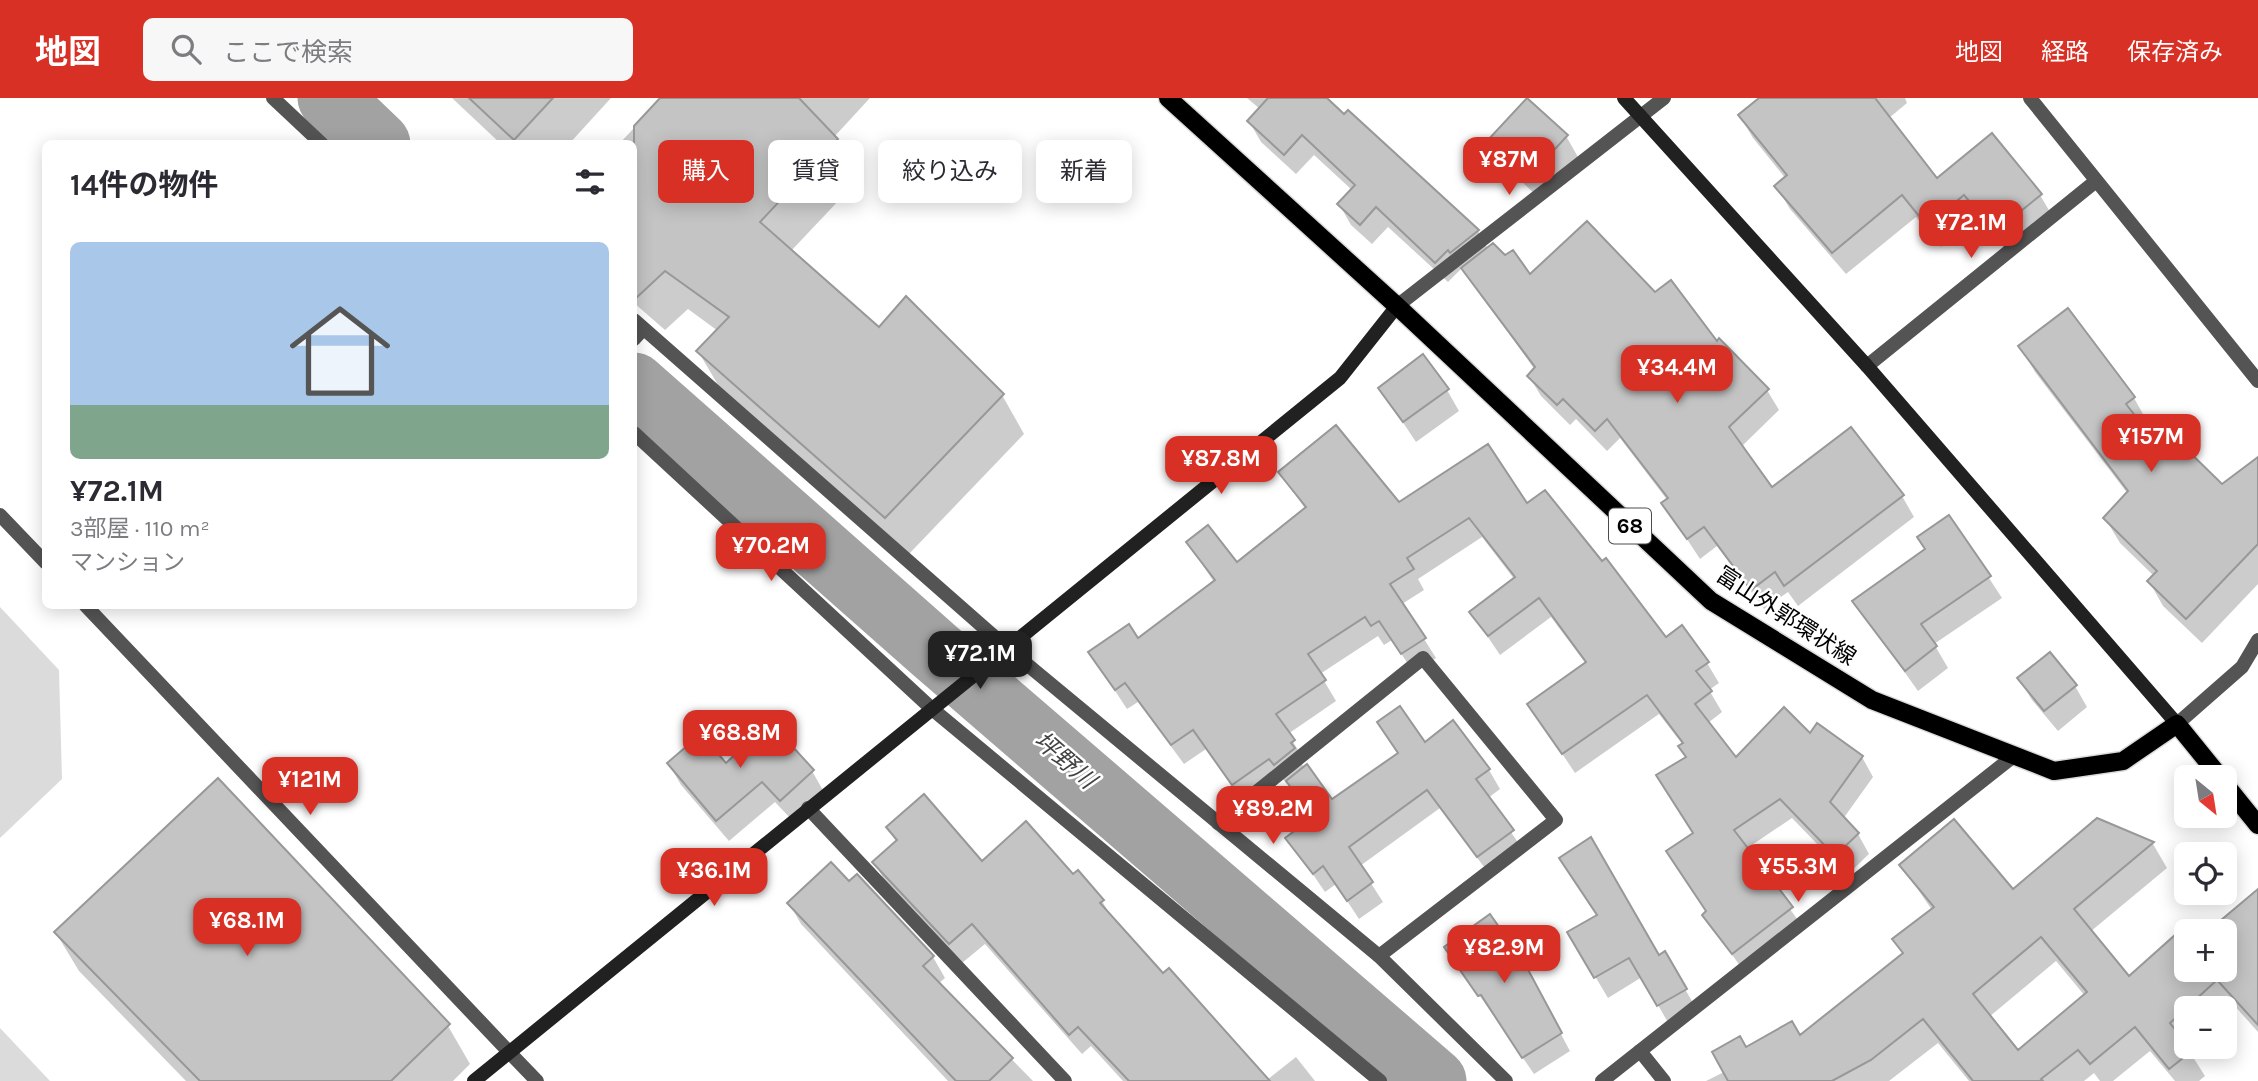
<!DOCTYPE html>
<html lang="ja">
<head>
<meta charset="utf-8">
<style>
	:root { --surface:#fff; --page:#f7f7f7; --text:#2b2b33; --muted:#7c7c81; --accent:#d93025 }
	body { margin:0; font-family:Karla,"Noto Sans JP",sans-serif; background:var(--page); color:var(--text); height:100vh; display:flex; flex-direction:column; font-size:26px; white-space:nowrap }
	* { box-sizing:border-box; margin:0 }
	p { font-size:23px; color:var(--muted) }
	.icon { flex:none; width:38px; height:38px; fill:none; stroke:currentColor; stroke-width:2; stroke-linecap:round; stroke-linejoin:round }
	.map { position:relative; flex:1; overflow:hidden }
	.details { position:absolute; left:42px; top:42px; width:595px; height:469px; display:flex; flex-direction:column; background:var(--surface); border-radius:10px; box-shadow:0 4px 18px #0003 }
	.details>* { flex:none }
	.banner { position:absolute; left:658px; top:42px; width:665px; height:63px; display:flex; gap:14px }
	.needle { width:46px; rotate:150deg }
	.controls { position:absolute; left:2174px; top:667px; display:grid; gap:14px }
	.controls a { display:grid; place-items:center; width:63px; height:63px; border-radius:10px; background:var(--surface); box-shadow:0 4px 18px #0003; font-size:35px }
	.price { position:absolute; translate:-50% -60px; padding:0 16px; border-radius:14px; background:var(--accent); color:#fff; font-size:23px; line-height:46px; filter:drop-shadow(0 2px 4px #0008) }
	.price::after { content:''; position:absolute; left:50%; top:42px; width:21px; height:16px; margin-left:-10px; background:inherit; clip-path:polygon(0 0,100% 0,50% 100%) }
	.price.on { background:#222; color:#fff }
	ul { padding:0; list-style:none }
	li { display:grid; align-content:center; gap:14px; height:371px; padding:0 28px }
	li span { display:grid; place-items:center; height:217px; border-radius:10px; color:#555 }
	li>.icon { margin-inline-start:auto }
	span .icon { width:126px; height:126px; fill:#fffc; stroke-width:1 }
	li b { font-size:30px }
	h2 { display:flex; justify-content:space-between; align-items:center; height:84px; padding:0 28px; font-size:30px }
	.tag { padding:0 24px; border-radius:10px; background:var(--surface); box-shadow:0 4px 18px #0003; font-size:24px; line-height:63px }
	.tag.on { background:var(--accent); color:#fff }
	header { display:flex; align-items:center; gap:42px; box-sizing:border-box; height:98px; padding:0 35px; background:var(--accent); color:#fff }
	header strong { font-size:33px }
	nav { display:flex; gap:38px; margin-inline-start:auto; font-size:24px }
	.search { width:490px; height:63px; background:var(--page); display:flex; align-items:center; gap:18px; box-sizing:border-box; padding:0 24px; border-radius:10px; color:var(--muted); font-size:26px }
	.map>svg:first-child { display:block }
	.green { fill:#dbdbdb }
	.shadow { fill:#0003; fill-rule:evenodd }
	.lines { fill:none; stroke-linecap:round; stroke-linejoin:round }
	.river { stroke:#a2a2a2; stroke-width:65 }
	.building { fill:#c4c4c4; stroke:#989898; stroke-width:2; fill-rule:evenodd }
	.primary-casing { stroke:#dbdbdb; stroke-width:21 }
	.lane { stroke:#545454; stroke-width:14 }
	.street { stroke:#545454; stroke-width:14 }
	.secondary { stroke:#212121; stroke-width:14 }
	.primary { stroke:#000; stroke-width:18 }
	.labels { text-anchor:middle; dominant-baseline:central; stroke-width:5; stroke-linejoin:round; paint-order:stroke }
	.shield { fill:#fff; stroke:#4c4c4c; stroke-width:2 }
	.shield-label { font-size:21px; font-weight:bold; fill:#000 }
	.street-label { font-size:23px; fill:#000; stroke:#fff }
	.water-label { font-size:24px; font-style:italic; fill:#434343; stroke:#fff }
</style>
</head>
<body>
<header>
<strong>地図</strong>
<div class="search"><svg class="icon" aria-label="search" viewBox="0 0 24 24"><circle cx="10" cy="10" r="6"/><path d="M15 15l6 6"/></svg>ここで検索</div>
<nav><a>地図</a><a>経路</a><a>保存済み</a></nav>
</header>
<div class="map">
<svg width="2258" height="983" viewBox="0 0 2258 983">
	<rect width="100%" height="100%" fill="#fff"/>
	<g class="green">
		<polygon points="0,509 59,572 62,681 0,740"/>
		<polygon points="0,930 50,983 0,983"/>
	</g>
	<g class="shadow">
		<polygon points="452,0 611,0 569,46 501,46"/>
		<polygon points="662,0 870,0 834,39 859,81 791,153 880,231 1002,297 1024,336 908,457 721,292 698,253 718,233 688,211 665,232 634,205 634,46 619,46"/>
		<polygon points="1247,0 1324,0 1478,133 1488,151 1530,178 1655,196 1767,292 1779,312 1741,349 1772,392 1851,332 1902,398 1914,419 1798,508 1788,494 1764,511 1717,448 1700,461 1664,406 1668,403 1620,340 1607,353 1576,321 1570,327 1541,298 1529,278 1535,272 1465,173 1461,171 1448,184 1388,129 1372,146 1351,127 1339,106 1352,92 1314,57 1296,76 1261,44 1249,23 1260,11"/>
		<polygon points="1762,0 1905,0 1907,5 1889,20 1936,82 2040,97 2053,119 2009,156 1978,118 1941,149 1916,119 1846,176 1790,111 1777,89 1786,81 1753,40 1740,18"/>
		<polygon points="1566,38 1578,59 1540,101 1501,64 1489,43"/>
		<polygon points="2068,212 2134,300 2148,325 2143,330 2165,358 2222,388 2258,361 2258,486 2202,545 2163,508 2149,483 2154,478 2120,445 2105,420 2128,396 2035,274 2021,249"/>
		<polygon points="1380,290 1447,292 1459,313 1416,344"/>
		<polygon points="1280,375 1399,407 1527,408 1665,541 1707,565 1719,585 1709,592 1722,614 1708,625 1736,661 1810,638 1862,659 1873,679 1843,721 1858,736 1869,756 1847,777 1792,720 1746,751 1803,829 1745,875 1704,817 1707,814 1683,647 1659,616 1575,675 1529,606 1586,566 1551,519 1500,557 1471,514 1515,482 1482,439 1418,481 1424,492 1402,506 1436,560 1414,575 1392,542 1384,547 1378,538 1320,576 1336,603 1288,636 1305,663 1302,666 1304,670 1332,703 1399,657 1379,624 1489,672 1500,691 1488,700 1523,752 1490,777 1440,710 1360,768 1383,804 1359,821 1336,786 1325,794 1288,740 1313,721 1289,685 1287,686 1282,680 1245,706 1206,651 1184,666 1138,604 1127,611 1090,555 1138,543 1214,484 1188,445 1237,467 1306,412"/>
		<polygon points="1949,419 2002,500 1934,546 1948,570 1918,593 1854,503 1926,452"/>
		<polygon points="2019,581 2075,588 2087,609 2058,633 2032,602"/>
		<polygon points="669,666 812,673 824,694 793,723 775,704 729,743 681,687"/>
		<path d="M2097,722L2153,746L2167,770L2090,834L2128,881L2186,872H2224V833H2210L2258,802V934L2232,905L2224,913V910H2186V948L2205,978L2199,983H2175L2150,953L2113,983H2100L2094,975L2084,983H1969L1938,945L1889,983H1706L1724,974L1746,951L1799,939L1903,857L1894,841L1932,812L1901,767L2013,794ZM2056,863L2085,898L2017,954L1989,919Z"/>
		<polygon points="888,730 981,765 1073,778 1102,803 1114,823 1163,878 1267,982 1296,959 1315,983 1123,983 1091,948 1082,956 985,846 962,865 886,785 874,764 897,745"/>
		<polygon points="789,805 933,859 945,880 938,886 1033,983 948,983 801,826"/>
		<polygon points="56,835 448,928 470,966 453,983 186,983 79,873"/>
		<polygon points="1574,843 1658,859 1665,856 1697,912 1670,928 1642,879 1608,900"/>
		<polygon points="1446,849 1534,886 1570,953 1534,976"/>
	</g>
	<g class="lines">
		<g class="river">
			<polyline points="330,0 378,46"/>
			<polyline points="634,287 935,553 1434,983"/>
		</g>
	</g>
	<g class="building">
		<polygon points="469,0 553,0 514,42"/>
		<polygon points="660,0 799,0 838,41 760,124 879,229 906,198 1004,296 885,420 696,253 729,219 665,173 634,202 634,28"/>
		<polygon points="1268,0 1327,0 1344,16 1348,12 1479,132 1450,155 1448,152 1435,165 1376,109 1360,127 1337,106 1355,87 1302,37 1284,57 1247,23"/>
		<polygon points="1527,0 1568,37 1527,81 1487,43"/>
		<polygon points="1759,0 1875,0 1937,80 1992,35 2042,96 1995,134 1964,97 1927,128 1902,97 1832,155 1774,88 1787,77 1738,17"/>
		<polygon points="1587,123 1655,194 1671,182 1717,243 1719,240 1769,291 1729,329 1772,389 1851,329 1904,397 1784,488 1775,474 1751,492 1704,429 1687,441 1661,405 1668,400 1607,321 1595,333 1563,301 1557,307 1527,278 1535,269 1461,170 1493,145 1505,157 1513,152 1530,176"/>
		<polygon points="2068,210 2135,299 2126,306 2165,356 2178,343 2222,386 2258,359 2258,446 2186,521 2147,483 2157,473 2103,420 2128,393 2018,248"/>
		<polygon points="1423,256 1449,291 1403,324 1378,290"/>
		<polygon points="1336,327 1399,404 1488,346 1527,405 1545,392 1602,463 1606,460 1666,539 1682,527 1709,564 1696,573 1712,593 1695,606 1736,659 1784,609 1810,635 1817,625 1863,658 1830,704 1859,735 1835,758 1780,701 1734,732 1793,809 1732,856 1702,817 1706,813 1666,753 1693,735 1656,677 1686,659 1678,648 1683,645 1647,597 1562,656 1527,606 1586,564 1539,500 1488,538 1469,514 1515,479 1469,420 1407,460 1414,471 1390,486 1426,540 1401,556 1379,523 1371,528 1365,519 1308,556 1326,582 1276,616 1295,642 1291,645 1295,650 1274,667 1269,661 1232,687 1193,632 1171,647 1125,585 1115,592 1088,554 1129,526 1138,540 1215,482 1186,444 1208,427 1237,464 1306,409 1278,374"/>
		<polygon points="1949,417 1991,478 1921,526 1937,548 1905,573 1852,503 1925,451 1917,439"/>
		<polygon points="2050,554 2077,587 2044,613 2017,580"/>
		<polygon points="1400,608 1425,644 1453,622 1490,671 1476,681 1514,732 1477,759 1427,692 1349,749 1373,784 1347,803 1323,768 1313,776 1285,740 1313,719 1286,683 1307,666 1332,701 1398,655 1377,624"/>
		<polygon points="770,624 814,672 780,703 762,684 716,723 667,665 701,636 726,665"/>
		<polygon points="218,680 450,926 391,983 200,983 54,834"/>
		<polygon points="924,696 982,763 1026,723 1073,776 1078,772 1104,802 1100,805 1163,875 1169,870 1270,983 1129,983 1078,929 1069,937 972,826 949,846 872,764 897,742 886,729"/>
		<path d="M2097,720L2154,744L2074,811L2129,878L2175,837L2186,849V872H2224V833H2208L2258,791V927L2217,882L2170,925L2192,953L2169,971L2135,929L2090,966L2078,952L2041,981L2043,983H1973L1923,921L1871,962L1832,983H1728L1712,954L1740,938L1746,949L1792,923L1800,937L1903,855L1892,841L1934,809L1899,767L1954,721L2013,791ZM2041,839L2087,894L2018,952L1973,896Z"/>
		<polygon points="1591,739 1659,857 1665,853 1687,891 1657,908 1629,860 1594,880 1567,834 1597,817 1559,760"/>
		<polygon points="831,764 849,783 857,776 934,858 923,868 1013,960 989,983 956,983 787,805"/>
		<polygon points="1490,816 1525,866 1562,935 1522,960 1481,897 1478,898 1444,849"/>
	</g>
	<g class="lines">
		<g class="primary-casing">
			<g id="primary">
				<polyline points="1168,0 1397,208 1711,503 1872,602 2054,673 2123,663 2177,626 2220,679"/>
				<polyline points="2224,685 2258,727"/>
			</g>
		</g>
		<polyline class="lane" points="509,954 537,983"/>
		<g class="street">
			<polyline points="273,0 322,46"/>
			<polyline points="2030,0 2258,283"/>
			<polyline points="1397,208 1664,0"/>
			<polyline points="634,222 1006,549 1379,858 1506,983"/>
			<polyline points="634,241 643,231"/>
			<polyline points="1867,268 2096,83"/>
			<polyline points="634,335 931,610 1380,983"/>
			<polyline points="0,417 46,465"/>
			<polyline points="86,508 509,954"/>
			<polyline points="2177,626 2242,569 2258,542"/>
			<polyline points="808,710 1065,983"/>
			<polyline points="1218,725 1423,560 1556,722 1379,858"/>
			<polyline points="1640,953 1664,983"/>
			<polyline points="1602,983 2015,657"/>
		</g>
		<g class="secondary">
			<polyline points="1624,0 1867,268 2177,626"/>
			<polyline points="474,983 1340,280 1397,208"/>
		</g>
		<use href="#primary" class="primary"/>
	</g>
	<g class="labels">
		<rect class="shield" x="1609" y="410.5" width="42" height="35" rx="5"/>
		<g class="shield-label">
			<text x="1630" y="428">68</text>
		</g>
		<g class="street-label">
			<text transform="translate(1786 518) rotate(33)">富山外郭環状線</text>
		</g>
		<g class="water-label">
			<text transform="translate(1065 662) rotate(41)">坪野川</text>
		</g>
	</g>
</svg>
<div class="controls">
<a><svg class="needle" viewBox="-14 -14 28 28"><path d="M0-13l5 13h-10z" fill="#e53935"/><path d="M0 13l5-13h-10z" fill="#7c7c81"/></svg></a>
<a><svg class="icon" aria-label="locate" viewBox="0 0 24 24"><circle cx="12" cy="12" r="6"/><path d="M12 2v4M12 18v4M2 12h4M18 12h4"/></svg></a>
<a>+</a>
<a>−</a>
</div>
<b class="price" style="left:1509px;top:99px">¥87M</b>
<b class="price" style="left:1971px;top:162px">¥72.1M</b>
<b class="price" style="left:1677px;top:307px">¥34.4M</b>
<b class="price" style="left:2151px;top:376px">¥157M</b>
<b class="price" style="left:1221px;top:398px">¥87.8M</b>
<b class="price" style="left:771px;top:485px">¥70.2M</b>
<b class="price on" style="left:980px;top:593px">¥72.1M</b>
<b class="price" style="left:740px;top:672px">¥68.8M</b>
<b class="price" style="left:310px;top:719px">¥121M</b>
<b class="price" style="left:1273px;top:748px">¥89.2M</b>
<b class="price" style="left:1798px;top:806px">¥55.3M</b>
<b class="price" style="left:714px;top:810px">¥36.1M</b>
<b class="price" style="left:247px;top:860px">¥68.1M</b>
<b class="price" style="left:1504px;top:887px">¥82.9M</b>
<div class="banner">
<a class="tag on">購入</a>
<a class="tag">賃貸</a>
<a class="tag">絞り込み</a>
<a class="tag">新着</a>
</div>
<section class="details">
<h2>14件の物件<svg class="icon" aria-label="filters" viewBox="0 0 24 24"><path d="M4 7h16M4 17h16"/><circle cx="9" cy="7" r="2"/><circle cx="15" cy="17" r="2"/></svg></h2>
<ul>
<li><span style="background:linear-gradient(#a9c7e8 75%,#7fa58c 0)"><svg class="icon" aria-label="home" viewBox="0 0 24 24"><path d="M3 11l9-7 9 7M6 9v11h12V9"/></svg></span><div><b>¥72.1M</b><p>3部屋 · 110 m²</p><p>マンション</p></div></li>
</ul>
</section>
</div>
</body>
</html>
